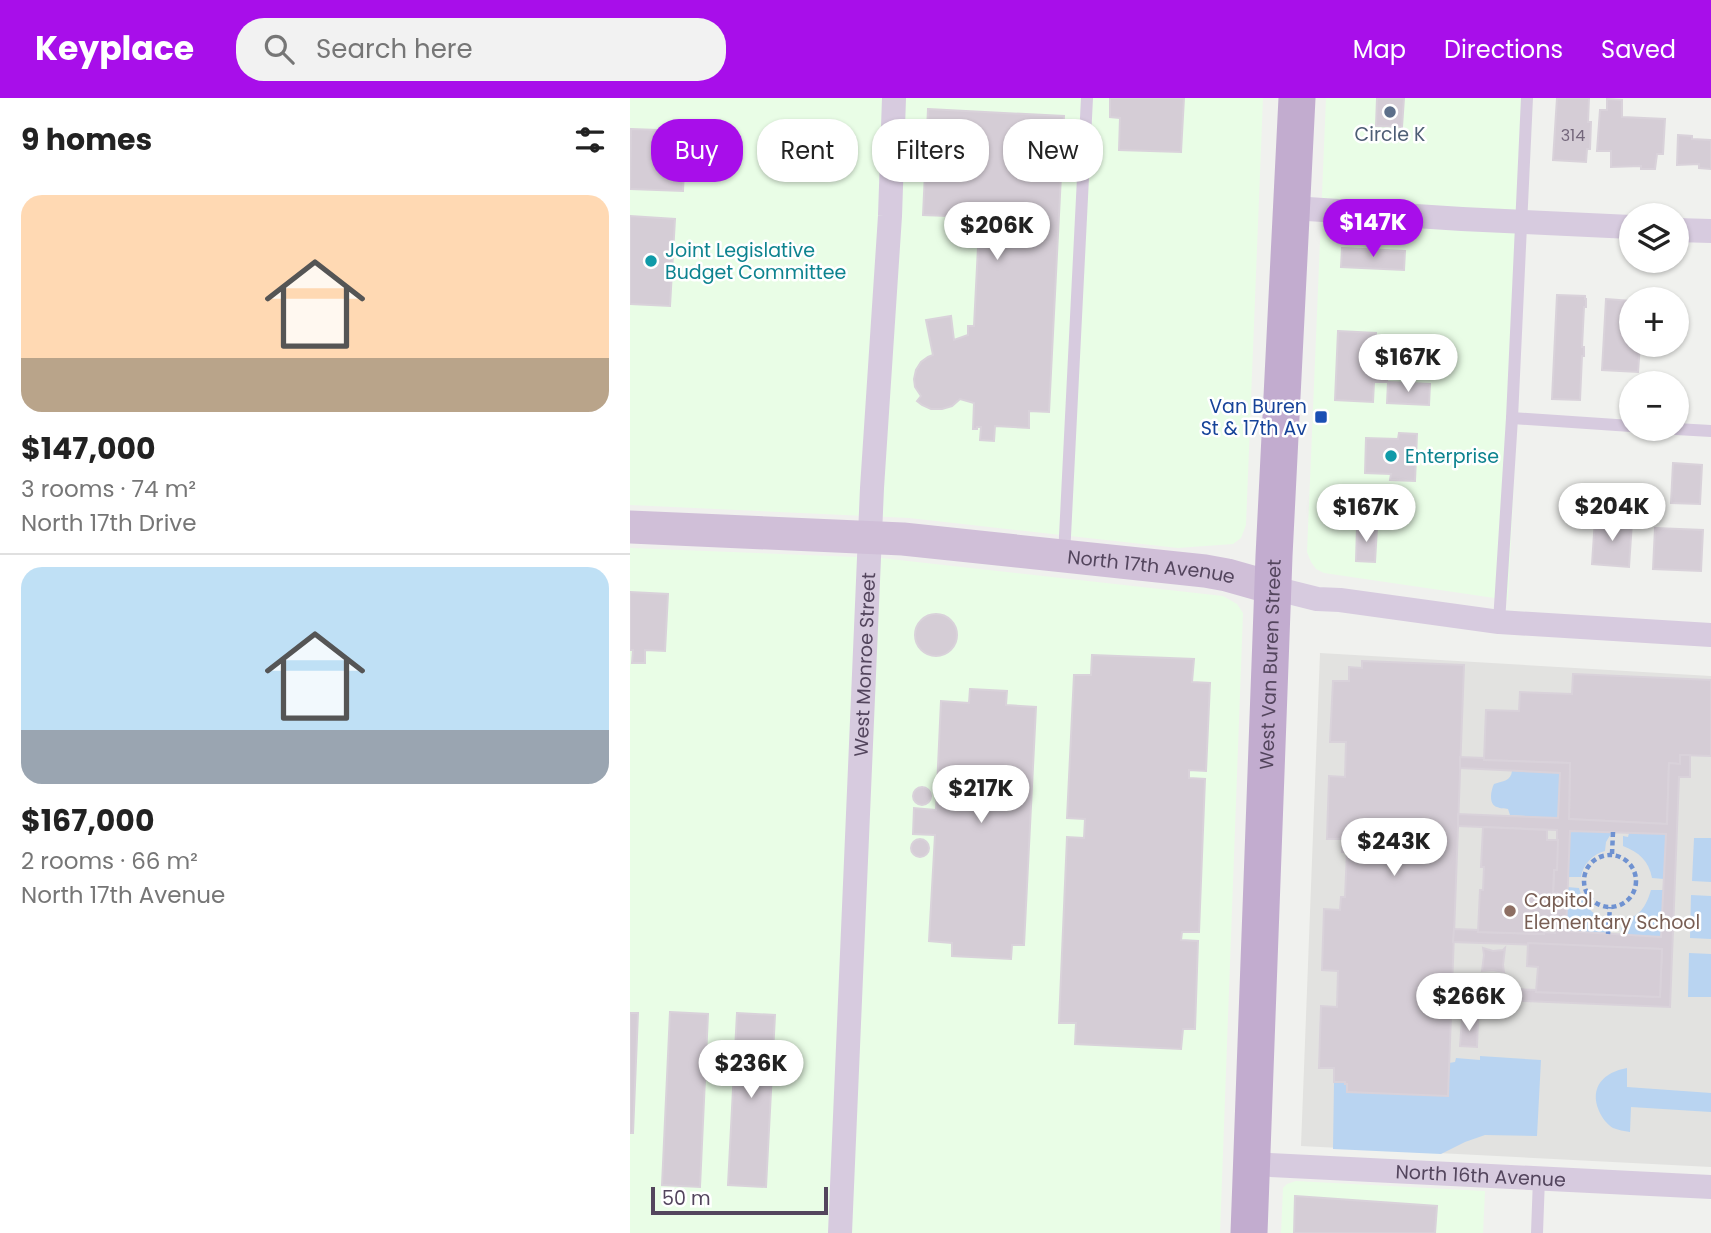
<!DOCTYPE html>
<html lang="en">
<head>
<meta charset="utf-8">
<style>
	:root { --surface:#fff; --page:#f2f2f2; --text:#222; --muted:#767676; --line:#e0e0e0; --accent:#a80eea }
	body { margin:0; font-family:Poppins,sans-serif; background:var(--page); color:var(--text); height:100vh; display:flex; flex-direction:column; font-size:26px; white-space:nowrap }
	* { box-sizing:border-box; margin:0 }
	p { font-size:23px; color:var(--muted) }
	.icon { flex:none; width:38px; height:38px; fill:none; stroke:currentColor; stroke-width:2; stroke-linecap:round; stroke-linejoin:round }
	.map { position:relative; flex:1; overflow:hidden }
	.drawer { display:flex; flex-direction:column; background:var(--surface); width:630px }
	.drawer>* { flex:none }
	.guide { position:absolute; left:21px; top:21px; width:665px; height:63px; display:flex; gap:14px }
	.buttons { position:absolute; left:989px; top:105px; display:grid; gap:14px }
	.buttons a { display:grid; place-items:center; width:70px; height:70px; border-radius:50%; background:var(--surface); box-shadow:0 2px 5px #0004; font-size:35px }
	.scale { position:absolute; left:21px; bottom:18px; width:177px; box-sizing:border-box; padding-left:7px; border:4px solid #53455d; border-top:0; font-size:19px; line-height:24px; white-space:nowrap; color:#53455d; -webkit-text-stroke:5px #fff; paint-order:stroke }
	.price { position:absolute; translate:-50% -60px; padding:0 16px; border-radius:24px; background:#fff; color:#222; font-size:23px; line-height:46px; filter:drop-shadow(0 2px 4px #0008) }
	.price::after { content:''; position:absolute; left:50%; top:42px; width:21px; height:16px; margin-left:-10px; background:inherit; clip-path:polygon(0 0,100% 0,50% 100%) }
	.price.active { background:var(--accent); color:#fff }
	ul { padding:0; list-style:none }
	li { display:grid; align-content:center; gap:14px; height:371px; padding:0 21px }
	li+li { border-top:2px solid var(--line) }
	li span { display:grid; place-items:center; height:217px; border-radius:21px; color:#555 }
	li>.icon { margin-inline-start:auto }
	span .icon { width:126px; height:126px; fill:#fffc; stroke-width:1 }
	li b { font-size:30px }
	h2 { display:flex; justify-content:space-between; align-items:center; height:84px; padding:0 21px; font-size:30px }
	.chip { padding:0 24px; border-radius:28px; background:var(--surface); box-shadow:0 2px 5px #0004; font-size:24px; line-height:63px }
	.chip.active { background:var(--accent); color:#fff }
	header { display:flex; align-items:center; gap:42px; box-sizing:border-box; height:98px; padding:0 35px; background:var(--accent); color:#fff }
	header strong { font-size:33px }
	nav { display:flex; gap:38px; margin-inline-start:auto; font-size:24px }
	.search { width:490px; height:63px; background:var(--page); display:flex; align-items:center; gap:18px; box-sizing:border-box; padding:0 24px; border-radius:28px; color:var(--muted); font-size:26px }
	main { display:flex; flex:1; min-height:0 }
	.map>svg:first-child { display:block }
	.commercial { fill:#e9fde6 }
	.education { fill:#e2e2e0 }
	.green { fill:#b9d4f1 }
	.building { fill:#d5cdd6; stroke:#d9d2da; stroke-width:2; fill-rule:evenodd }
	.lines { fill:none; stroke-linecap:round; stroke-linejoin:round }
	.path { stroke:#6f92d1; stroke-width:4.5; stroke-dasharray:5 3.5; stroke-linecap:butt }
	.lane { stroke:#d7cbdf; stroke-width:12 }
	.street { stroke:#d7cbdf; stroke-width:24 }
	.secondary { stroke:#d0bfd8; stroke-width:33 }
	.primary { stroke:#c2accf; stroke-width:37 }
	.service-dot { fill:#5c6f8a; stroke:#fff; stroke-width:2.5 }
	.culture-dot { fill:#0f9aa8; stroke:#fff; stroke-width:2.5 }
	.transit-dot { fill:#1a4fb4; stroke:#fff; stroke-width:2.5 }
	.education-dot { fill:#8d6e63; stroke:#fff; stroke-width:2.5 }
	.labels { text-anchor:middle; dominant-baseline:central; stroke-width:5; stroke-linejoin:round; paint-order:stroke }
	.number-label { font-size:16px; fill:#74677b }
	.service-label { font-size:19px; fill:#4e5e75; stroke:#fff }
	.culture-label { font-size:19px; fill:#0d838f; stroke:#fff; text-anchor:start }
	.transit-label { font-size:19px; fill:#164399; stroke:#fff; text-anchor:end }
	.street-label { font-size:19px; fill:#53455d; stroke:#fff }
	.education-label { font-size:19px; fill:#785e54; stroke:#fff; text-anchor:start }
</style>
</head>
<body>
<header>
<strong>Keyplace</strong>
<div class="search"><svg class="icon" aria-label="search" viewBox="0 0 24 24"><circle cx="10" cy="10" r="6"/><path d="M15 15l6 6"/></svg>Search here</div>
<nav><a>Map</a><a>Directions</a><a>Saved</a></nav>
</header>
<main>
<section class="drawer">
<h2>9 homes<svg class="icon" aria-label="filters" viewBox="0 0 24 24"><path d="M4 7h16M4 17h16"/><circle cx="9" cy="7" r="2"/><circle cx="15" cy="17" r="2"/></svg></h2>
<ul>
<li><span style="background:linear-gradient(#ffd9b3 75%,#b9a48a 0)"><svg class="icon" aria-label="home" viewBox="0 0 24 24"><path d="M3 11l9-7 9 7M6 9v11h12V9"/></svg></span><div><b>$147,000</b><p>3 rooms · 74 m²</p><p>North 17th Drive</p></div></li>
<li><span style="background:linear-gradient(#bfe0f5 75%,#9aa5b1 0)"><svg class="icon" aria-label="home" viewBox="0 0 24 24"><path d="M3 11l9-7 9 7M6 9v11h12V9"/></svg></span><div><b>$167,000</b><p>2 rooms · 66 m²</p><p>North 17th Avenue</p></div></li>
</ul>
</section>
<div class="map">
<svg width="1081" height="1135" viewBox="0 0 1081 1135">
	<rect width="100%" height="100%" fill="#f0f1ee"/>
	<g class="commercial">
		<polygon points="0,0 633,0 616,427 611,440 603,446 548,450 279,420 0,407"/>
		<polygon points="696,0 903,0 878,502 694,475 686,471 681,464 677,454"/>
		<polygon points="0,450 251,460 593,498 607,506 613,515 590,1135 0,1135"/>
		<polygon points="666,1083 855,1093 853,1135 651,1135 653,1090 657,1086"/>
	</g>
	<polygon class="education" points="690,555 1081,578 1081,1069 671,1048"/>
	<g class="green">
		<path d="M882,673L930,675L928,720L880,717L878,711C874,710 871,711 867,709C858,706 861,692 864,686C873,683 881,683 882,673Z"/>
		<path d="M940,733L982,734L976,744L975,753C962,756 953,767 951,779H938Z"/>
		<path d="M999,735L1036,736L1034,781L1022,780C1019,763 1009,754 993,748V738L998,739Z"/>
		<polygon points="1064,740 1081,740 1081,784 1062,783"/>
		<path d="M937,789L949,790C953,806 961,817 978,822L977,836L936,833Z"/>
		<path d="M1021,792H1033L1031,839L991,837L992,822C1009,820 1016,809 1021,792Z"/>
		<polygon points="1061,797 1081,798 1081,841 1060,840"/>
		<polygon points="1059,855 1081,856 1081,899 1058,899"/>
		<polygon points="850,958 911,962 907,1038 855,1037 835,1044 811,1056 703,1051 704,984 715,984 717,986 717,994 817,998 819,965 825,964 826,960 850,962"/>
		<path d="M997,970V989L1081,995V1014L1001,1009L1000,1034C994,1033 988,1032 983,1030C977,1026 972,1020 969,1013C959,989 974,974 997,970Z"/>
	</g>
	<g class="building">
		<polygon points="480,0 554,0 551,54 489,52 490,20 480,19"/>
		<polygon points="747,0 774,0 772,29 746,28"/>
		<polygon points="927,0 959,0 958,24 961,24 960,51 957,51 956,64 923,62"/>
		<polygon points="977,1 992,2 992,19 1035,21 1033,56 1027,56 1025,71 1011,71 1011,68 981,69 981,53 967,53 970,12 977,12"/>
		<polygon points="298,11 434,18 419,314 399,313 399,330 365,328 364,343 350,342 351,329 347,329 347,331 343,331 344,305 330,301 322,308 312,311 301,311 292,307 287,303 291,298 285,289 284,281 286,272 291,264 298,259 303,257 296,222 321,218 324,242 338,237 338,228 344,228 348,149 343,149 344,119 293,117"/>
		<polygon points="1,31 56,33 53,93 0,91"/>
		<polygon points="1048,37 1062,38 1062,41 1081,42 1081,71 1069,70 1069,66 1047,67"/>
		<polygon points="0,118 45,121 40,208 0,206"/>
		<polygon points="712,150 775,153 774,172 711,169"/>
		<polygon points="927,197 955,198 955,201 956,201 956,209 954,209 952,249 954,249 954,258 952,258 950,302 922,301"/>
		<polygon points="976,201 1001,203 1001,247 1010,247 1008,274 972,272"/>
		<polygon points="708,233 746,235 745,256 759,257 757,284 744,284 743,304 705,302"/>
		<polygon points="781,244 799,245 798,265 780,265"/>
		<polygon points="758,284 800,286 799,307 757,305"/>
		<polygon points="769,335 787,336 785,383 760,382 761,376 735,375 736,340 768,341"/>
		<polygon points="1043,365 1072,367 1070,406 1041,405"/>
		<polygon points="965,421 1002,424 999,469 962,466"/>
		<polygon points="727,429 747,430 745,464 726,463"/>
		<polygon points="1025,430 1073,432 1071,473 1023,471"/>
		<polygon points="0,494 38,496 35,553 15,552 15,565 2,565 3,552 0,552"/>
		<circle cx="306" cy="537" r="21"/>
		<polygon points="462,557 564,561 562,584 580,585 576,673 559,672 559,680 575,681 569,834 552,834 551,842 568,843 565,931 553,931 551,951 445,946 446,925 429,925 437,739 454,740 455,721 437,720 444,577 461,577"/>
		<polygon points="732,563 834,567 818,998 717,994 717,986 715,986 715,984 704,984 704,970 689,970 691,908 707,909 708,873 692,872 694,811 710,812 711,799 715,799 717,754 712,754 713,741 697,741 699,678 715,679 716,644 700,644 703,583 719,583 719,569 732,570"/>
		<polygon points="943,576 1081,582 1081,658 1050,657 1050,666 1039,665 1037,726 939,721 940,665 854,662 856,612 889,613 890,594 942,596"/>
		<polygon points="340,591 377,593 376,607 406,609 394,847 382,847 381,861 322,858 322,845 299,843 305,737 283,736 284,710 306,712 311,603 339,605"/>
		<path d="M1050,657H1060V679H1049L1040,909L821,900L822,888L907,892L906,894L1030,899L1032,851L823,844L824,831L849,832L848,834L914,836V834L925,835L927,795H923L924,772H927V732L828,728V716L928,720L930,675L830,670V659L854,660V662L940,665L939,721L1037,726L1039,665L1050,666ZM940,733L1036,736L1031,839L936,833Z"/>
		<circle cx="292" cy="698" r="9"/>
		<polygon points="853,729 917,732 917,742 928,742 927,772 924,772 923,795 927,795 925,826 915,826 914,836 848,834 850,792 853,792 854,769 851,769"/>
		<circle cx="290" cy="750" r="9"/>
		<polygon points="898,845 1032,851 1030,899 906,894 908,869 897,868"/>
		<polygon points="853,850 863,853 873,852 875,850 873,867 874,874 863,872 852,873 854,857"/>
		<polygon points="40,914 78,916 70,1089 32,1087"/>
		<polygon points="0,915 8,915 3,1035 0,1035"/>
		<polygon points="107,915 145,917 136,1089 98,1087"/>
		<polygon points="832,921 848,921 847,949 830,948"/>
		<polygon points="665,1098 807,1108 805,1135 664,1135"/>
	</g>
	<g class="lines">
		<g class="path">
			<polyline points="982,756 983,734"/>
			<circle cx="980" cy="783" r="26"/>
			<polyline points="978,836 980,809"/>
		</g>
		<g class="lane">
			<polyline points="882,320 1001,328"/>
			<polyline points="1046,331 1081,333"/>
			<polyline points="434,458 457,0"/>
			<polyline points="869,524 882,320 897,0"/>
			<polyline points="907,1135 909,1080"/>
		</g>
		<g class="street">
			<polyline points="662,110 832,121 1001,129"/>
			<polyline points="1046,132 1081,133"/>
			<polyline points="643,490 687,501 710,502 869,524 1081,537"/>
			<path id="s1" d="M622,1066L1081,1089"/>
			<path id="s2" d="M210,1135L242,390L260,118L264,0"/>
		</g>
		<path class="secondary" id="s3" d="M0,429L273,441L575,473L597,477L643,490"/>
		<path class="primary" id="s4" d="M619,1135L644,458L667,0"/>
	</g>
	<circle class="service-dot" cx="760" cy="14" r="7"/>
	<g class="culture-dot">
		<circle cx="21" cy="163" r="7"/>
		<circle cx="761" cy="358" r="7"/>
	</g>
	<rect class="transit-dot" x="684" y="312" width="14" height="14" rx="3.5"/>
	<circle class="education-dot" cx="880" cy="813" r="7"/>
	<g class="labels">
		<g class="number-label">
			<text x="943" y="37">314</text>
		</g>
		<g class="service-label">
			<text x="760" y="36">Circle K</text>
		</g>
		<g class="culture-label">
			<text x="35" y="152">Joint Legislative<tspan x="35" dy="22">Budget Committee</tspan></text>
			<text x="775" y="358">Enterprise</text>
		</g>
		<g class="transit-label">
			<text x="677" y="308">Van Buren<tspan x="677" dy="22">St &amp; 17th Av</tspan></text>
		</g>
		<g class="street-label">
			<text stroke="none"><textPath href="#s3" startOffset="523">North 17th Avenue</textPath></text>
			<text stroke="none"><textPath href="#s2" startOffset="569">West Monroe Street</textPath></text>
			<text stroke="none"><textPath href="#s4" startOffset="569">West Van Buren Street</textPath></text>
			<text stroke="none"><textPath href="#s1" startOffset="229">North 16th Avenue</textPath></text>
		</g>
		<g class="education-label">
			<text x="894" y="802">Capitol<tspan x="894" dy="22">Elementary School</tspan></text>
		</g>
	</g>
</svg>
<div class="buttons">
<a><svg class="icon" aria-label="layers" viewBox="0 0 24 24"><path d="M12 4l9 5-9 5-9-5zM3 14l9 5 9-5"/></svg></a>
<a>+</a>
<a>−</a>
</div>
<div class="scale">50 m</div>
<b class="price active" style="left:743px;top:161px">$147K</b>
<b class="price" style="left:367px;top:164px">$206K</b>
<b class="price" style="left:778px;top:296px">$167K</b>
<b class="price" style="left:982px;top:445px">$204K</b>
<b class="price" style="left:736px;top:446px">$167K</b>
<b class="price" style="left:351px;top:727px">$217K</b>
<b class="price" style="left:764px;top:780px">$243K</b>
<b class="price" style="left:839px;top:935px">$266K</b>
<b class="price" style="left:121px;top:1002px">$236K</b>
<div class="guide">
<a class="chip active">Buy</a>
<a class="chip">Rent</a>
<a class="chip">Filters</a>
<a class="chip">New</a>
</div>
</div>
</main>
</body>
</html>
